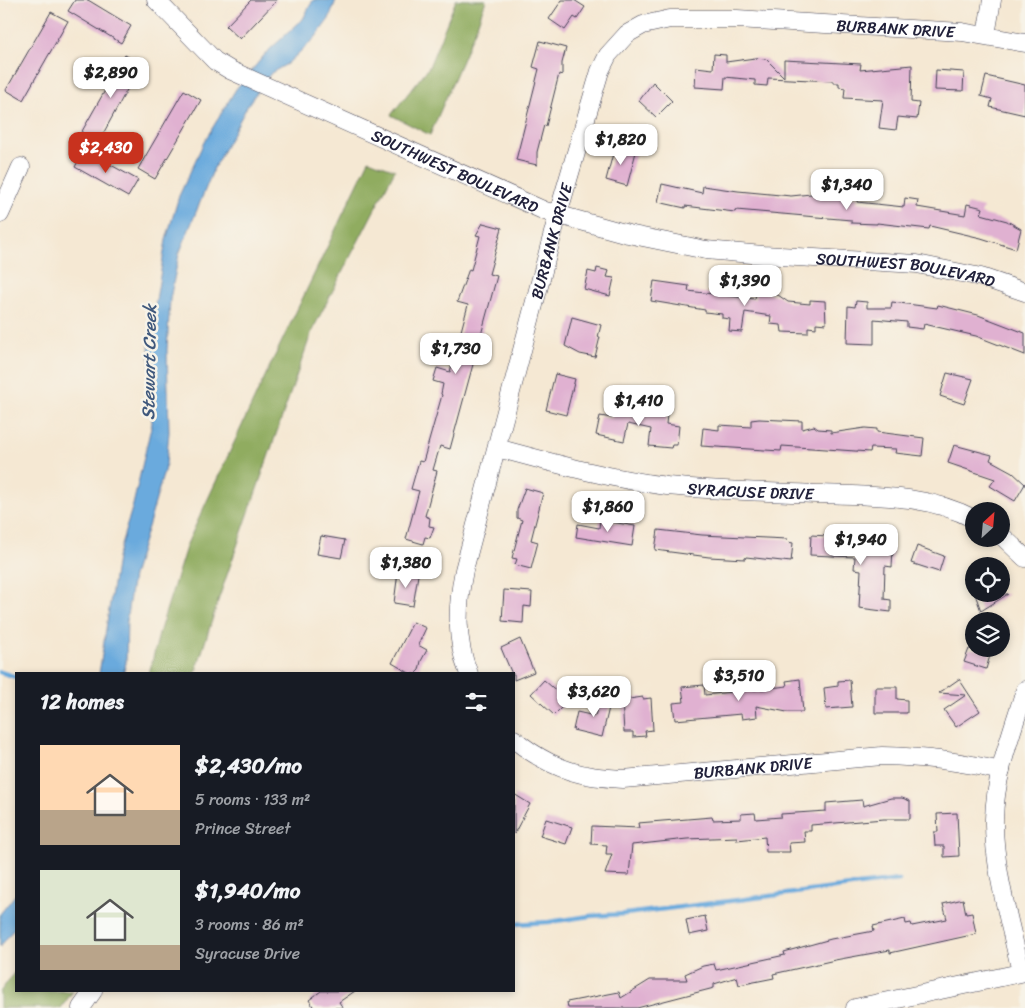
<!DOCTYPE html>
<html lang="en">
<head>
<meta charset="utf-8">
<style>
	:root { --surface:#171b24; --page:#242831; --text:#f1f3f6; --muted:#9ea1a6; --accent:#c8321e }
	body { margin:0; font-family:Sriracha,sans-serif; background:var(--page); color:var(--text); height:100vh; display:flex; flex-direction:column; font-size:19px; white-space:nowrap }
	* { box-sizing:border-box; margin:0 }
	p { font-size:16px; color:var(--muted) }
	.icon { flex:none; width:28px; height:28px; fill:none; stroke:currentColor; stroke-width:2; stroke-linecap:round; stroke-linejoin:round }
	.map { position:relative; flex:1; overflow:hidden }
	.drawer { position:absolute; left:15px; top:672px; width:500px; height:320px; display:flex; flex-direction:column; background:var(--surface); border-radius:0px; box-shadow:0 2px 8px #0003 }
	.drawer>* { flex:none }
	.needle { width:32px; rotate:26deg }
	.tools { position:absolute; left:965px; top:502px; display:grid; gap:10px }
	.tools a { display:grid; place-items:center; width:45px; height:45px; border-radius:50%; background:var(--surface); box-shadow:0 2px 8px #0003; font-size:25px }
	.price { position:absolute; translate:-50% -42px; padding:0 11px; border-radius:10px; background:#fff; color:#222; font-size:16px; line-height:32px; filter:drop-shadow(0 1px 2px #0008) }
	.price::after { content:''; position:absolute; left:50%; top:30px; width:15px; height:11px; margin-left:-8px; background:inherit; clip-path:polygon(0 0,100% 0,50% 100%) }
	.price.current { background:var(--accent); color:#fff }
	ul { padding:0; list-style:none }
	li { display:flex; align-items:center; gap:15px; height:125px; padding:0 25px }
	li span { display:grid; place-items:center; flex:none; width:140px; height:100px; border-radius:0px; color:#555 }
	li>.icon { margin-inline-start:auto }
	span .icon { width:60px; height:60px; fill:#fffc; stroke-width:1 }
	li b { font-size:21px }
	h2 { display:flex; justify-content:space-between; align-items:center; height:60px; padding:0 25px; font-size:21px }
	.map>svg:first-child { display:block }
	.forest { fill:#90ac60; stroke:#59674e }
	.water { fill:#6aaadd; stroke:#46668c }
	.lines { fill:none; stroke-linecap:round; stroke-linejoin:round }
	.stream { stroke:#6aaadd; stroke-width:4.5 }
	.building { fill:#e0b1d1 }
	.street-casing { stroke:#424052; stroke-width:19 }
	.street { stroke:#fff; stroke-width:18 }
	.labels { text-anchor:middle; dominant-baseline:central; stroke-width:5; stroke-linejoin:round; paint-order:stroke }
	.street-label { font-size:16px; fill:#22223b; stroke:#f7f3e8 }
	.water-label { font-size:18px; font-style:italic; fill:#3f587c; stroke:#f7f3e8 }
</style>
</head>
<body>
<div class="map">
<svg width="1025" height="1008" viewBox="0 0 1025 1008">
	<rect width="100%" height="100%" fill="#f7f3e8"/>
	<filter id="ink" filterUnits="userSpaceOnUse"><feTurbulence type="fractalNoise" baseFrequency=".02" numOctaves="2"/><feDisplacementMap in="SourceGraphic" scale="10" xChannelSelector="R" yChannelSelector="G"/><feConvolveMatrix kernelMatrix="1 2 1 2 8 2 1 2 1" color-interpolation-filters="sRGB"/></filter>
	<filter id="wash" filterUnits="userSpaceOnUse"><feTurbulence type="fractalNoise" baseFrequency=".0096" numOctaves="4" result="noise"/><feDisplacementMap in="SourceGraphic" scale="20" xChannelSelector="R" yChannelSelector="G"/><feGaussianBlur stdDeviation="1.12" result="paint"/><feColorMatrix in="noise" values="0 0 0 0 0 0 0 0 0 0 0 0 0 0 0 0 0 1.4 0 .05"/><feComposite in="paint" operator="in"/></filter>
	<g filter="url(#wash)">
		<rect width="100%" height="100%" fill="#f5e8d3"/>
		<g class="forest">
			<polygon points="456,0 486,0 476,28 430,135 391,115 429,67"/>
			<polygon points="369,160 395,170 312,331 219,598 195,674 149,674 160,630 187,544 258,391"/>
			<polygon points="16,970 16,991 73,991 61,1008 0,1008 0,992"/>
		</g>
		<g class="water">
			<polygon points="313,0 336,0 329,19 315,38 287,64 271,73 249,103 214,168 179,254 170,299 167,350 169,432 166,464 151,517 133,576 127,616 126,663 123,674 99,674 117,558 133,505 152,423 149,342 166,240 179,196 204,142 236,89 267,52 303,19"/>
			<polygon points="16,894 16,926 0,947 0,914"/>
		</g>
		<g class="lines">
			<g class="stream">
				<polyline points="0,672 16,677"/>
				<polyline points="514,924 549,922 590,916 625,914 899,880"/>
			</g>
		</g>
		<g id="blocks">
			<g class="building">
				<polygon points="75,0 88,0 131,26 121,43 68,11"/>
				<polygon points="251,0 277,0 240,39 226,26"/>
				<polygon points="562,0 574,0 585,7 577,19 574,17 565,30 549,19"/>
				<polygon points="51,12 68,21 23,100 6,90"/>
				<polygon points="540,41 566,48 562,63 562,75 559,74 546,126 544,125 537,152 537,165 516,160 539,69 533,67"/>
				<polygon points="714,54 726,55 726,62 755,58 766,59 784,77 784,60 861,64 860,70 912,65 911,102 919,103 917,119 898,117 896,130 879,128 883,100 844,98 845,88 839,87 839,83 833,83 833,81 768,78 767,86 755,85 755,80 725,77 724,89 695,87 696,67 713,69"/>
				<polygon points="125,55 141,64 98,143 81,133"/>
				<polygon points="936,70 964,72 963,91 935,90"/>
				<polygon points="986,76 1025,85 1025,115 990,107 992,99 981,96"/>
				<polygon points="653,82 672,101 656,117 639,101"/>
				<polygon points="184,90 201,100 155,179 138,169"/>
				<polygon points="615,146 636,152 627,186 606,180"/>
				<polygon points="84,150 138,180 128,197 75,167"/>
				<polygon points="662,184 702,193 703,186 738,191 791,196 831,192 831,196 858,198 857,202 904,207 905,198 918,200 917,207 965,215 967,204 983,208 981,214 1007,221 1021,229 1016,249 981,238 930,226 929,229 877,223 877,224 851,223 851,220 736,210 735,212 685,206 685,208 658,202"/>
				<polygon points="483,223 502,228 489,274 497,276 450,449 440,446 433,470 437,471 425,516 430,518 429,526 434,527 430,538 425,537 423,544 406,539 419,491 411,489 419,461 423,462 442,395 441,394 443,384 433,381 437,368 450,372 468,305 457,302 469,269 471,270 480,236 476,235"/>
				<polygon points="597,268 609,271 607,277 614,278 610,296 584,289 588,271 596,273"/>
				<polygon points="654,281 689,286 688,291 755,299 756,292 778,295 788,302 810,304 810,300 825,301 826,324 816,323 816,328 808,327 808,333 782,332 781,325 770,324 771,316 745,312 742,332 729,331 730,319 722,318 722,314 705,312 705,310 651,301"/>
				<polygon points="856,301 867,302 867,308 891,308 892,302 937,308 938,305 978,315 1025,333 1025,355 976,336 924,324 923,329 907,327 907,322 874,319 874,344 847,343 848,306 855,307"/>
				<polygon points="572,317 601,325 598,337 600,337 595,357 580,354 565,346"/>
				<polygon points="947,373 973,379 964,404 940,396"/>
				<polygon points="555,374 575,379 566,415 546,410"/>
				<polygon points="614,406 639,412 667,415 666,424 679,426 677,445 672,445 671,448 649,446 651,429 628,424 624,441 596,435 600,416 612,418"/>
				<polygon points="759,419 802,421 802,429 814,426 818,429 831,430 831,433 865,428 877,429 877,432 924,438 922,456 895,453 896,449 871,448 870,452 782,446 781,451 701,446 703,428 719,430 719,425 751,427 751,420"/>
				<polygon points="954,445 992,455 990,460 1012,472 1025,484 1015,501 990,486 995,479 948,463"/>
				<polygon points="525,488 543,493 531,540 538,542 531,569 515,565 517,559 512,558 522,520 517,518 517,510"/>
				<polygon points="600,520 635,526 632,546 576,537 578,524 599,528"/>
				<polygon points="658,530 702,535 787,539 788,542 793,543 791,562 746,557 745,559 709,557 655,550"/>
				<polygon points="811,535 844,537 844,541 888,542 888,547 893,547 892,567 885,566 884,599 891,600 891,612 859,608 861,570 854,569 855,557 810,555"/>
				<polygon points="321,536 345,540 341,558 317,554"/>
				<polygon points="917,546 944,556 939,572 911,563"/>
				<polygon points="398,572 418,575 413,606 394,603"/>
				<polygon points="504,590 532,592 531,607 524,606 523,623 502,621"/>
				<polygon points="975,594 1008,594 981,611"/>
				<polygon points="413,622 426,628 418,645 427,650 421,661 419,670 415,674 411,674 392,663"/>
				<polygon points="520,639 534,672 514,680 514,674 512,674 501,648"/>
				<polygon points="969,649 992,649 986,669 964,662"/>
				<polygon points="800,679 803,712 787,712 756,706 757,717 742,719 741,714 675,720 673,703 684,702 682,687 704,685 705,695 741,691 741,686 753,684 754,690 787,686 786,681"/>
				<polygon points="959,679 980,711 956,727 944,710 966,695 939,693"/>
				<polygon points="544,680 568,701 554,715 531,694"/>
				<polygon points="850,680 852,707 826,709 824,688 838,686 838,681"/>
				<polygon points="875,687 897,687 897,699 907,700 907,713 875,713"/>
				<polygon points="602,693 612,695 602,737 573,730 577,712 595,716"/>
				<polygon points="643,697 643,699 651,698 653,730 645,731 646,736 633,737 633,732 624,732 622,700"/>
				<polygon points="514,794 530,804 514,834"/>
				<polygon points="891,798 902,798 910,801 910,819 884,819 811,825 811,831 804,831 805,842 789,843 790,852 766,852 765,837 737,840 737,837 687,839 632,845 629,875 605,874 612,854 606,854 607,845 591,844 592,826 639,828 638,823 712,817 713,820 741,819 741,814 755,813 756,819 781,817 781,814 826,811 826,803 862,800 863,806"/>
				<polygon points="957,813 959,856 944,857 944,846 935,846 934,832 938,832 937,814"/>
				<polygon points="546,819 572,827 566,844 540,836"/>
				<polygon points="963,899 966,914 972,913 976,934 890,953 890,950 835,960 773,974 774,978 739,985 737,977 714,984 714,988 637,1008 568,1008 567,1002 619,992 621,998 650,980 687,980 685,974 703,966 714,964 716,970 785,955 784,952 831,939 874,931 873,926 905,919 906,924 911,923 912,926 947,919 943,904"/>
				<polygon points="705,916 708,931 689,935 686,920"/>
				<polygon points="321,991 355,991 339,1002 343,1008 314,1008 309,1000"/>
			</g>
		</g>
	</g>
	<g filter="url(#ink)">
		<use href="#blocks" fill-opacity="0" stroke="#424052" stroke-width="1"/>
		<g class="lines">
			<g class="street-casing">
				<g id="street">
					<path id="s1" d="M156,0L215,61L230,70L545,211L628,234L706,250L763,255L917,264L981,277L1025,292"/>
					<polyline points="986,35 992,0"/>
					<polyline points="0,214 21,167"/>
					<path id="s2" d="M497,448C553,463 610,479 667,486C719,491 770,492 822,494C874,496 927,494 974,519"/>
					<polyline points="1001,535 1025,558"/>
					<path id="s3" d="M469,674C455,640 457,605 464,570L558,214L587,115L600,71L608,55L627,34L643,25L670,19H737L962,32L1025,43"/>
					<path id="s4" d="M514,739C535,757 563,772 592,776C602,778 613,778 623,779L882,756C925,757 958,761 1001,771"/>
					<path d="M1021,972C1011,926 993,867 994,819C995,775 1012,732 1025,690"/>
					<polyline points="81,1008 93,991"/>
					<polyline points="855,1008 1025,972"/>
				</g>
			</g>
			<use href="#street" class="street"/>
		</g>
	</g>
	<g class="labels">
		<g class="street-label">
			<text stroke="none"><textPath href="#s3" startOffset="941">BURBANK DRIVE</textPath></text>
			<text stroke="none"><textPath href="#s1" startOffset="349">SOUTHWEST BOULEVARD</textPath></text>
			<text stroke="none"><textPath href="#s3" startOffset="446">BURBANK DRIVE</textPath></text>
			<text stroke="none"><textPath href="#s1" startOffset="814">SOUTHWEST BOULEVARD</textPath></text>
			<text stroke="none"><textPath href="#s2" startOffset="258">SYRACUSE DRIVE</textPath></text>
			<text stroke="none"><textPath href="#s4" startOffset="249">BURBANK DRIVE</textPath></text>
		</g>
		<g class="water-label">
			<text transform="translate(149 362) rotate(-89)">Stewart Creek</text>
		</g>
	</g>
</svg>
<div class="tools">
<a><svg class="needle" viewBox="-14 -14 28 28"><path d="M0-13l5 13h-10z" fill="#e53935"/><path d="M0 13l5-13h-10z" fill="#9ea1a6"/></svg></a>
<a><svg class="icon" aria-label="locate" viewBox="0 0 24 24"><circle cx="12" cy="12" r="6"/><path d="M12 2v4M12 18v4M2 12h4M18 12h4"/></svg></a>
<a><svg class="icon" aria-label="layers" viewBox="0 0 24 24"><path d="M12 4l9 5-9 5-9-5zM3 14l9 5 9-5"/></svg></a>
</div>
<b class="price" style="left:111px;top:99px">$2,890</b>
<b class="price" style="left:621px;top:166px">$1,820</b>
<b class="price current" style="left:106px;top:174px">$2,430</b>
<b class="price" style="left:847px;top:211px">$1,340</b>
<b class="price" style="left:745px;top:307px">$1,390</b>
<b class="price" style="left:456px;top:375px">$1,730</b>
<b class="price" style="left:639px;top:427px">$1,410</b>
<b class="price" style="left:608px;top:533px">$1,860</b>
<b class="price" style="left:861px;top:566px">$1,940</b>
<b class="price" style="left:406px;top:589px">$1,380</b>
<b class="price" style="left:739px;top:702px">$3,510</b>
<b class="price" style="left:594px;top:718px">$3,620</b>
<section class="drawer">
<h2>12 homes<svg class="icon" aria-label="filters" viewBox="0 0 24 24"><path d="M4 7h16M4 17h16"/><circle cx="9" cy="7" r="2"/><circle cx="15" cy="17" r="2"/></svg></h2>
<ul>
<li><span style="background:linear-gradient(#ffd9b3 65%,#b9a48a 0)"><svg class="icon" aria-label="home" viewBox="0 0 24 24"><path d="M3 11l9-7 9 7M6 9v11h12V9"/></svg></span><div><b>$2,430/mo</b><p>5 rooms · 133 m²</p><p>Prince Street</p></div></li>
<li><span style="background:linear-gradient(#dfe7d0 75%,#b9a48a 0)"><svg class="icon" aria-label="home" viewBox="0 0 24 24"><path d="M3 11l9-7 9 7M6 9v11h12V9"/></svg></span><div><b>$1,940/mo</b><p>3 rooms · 86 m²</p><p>Syracuse Drive</p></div></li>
</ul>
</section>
</div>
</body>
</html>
